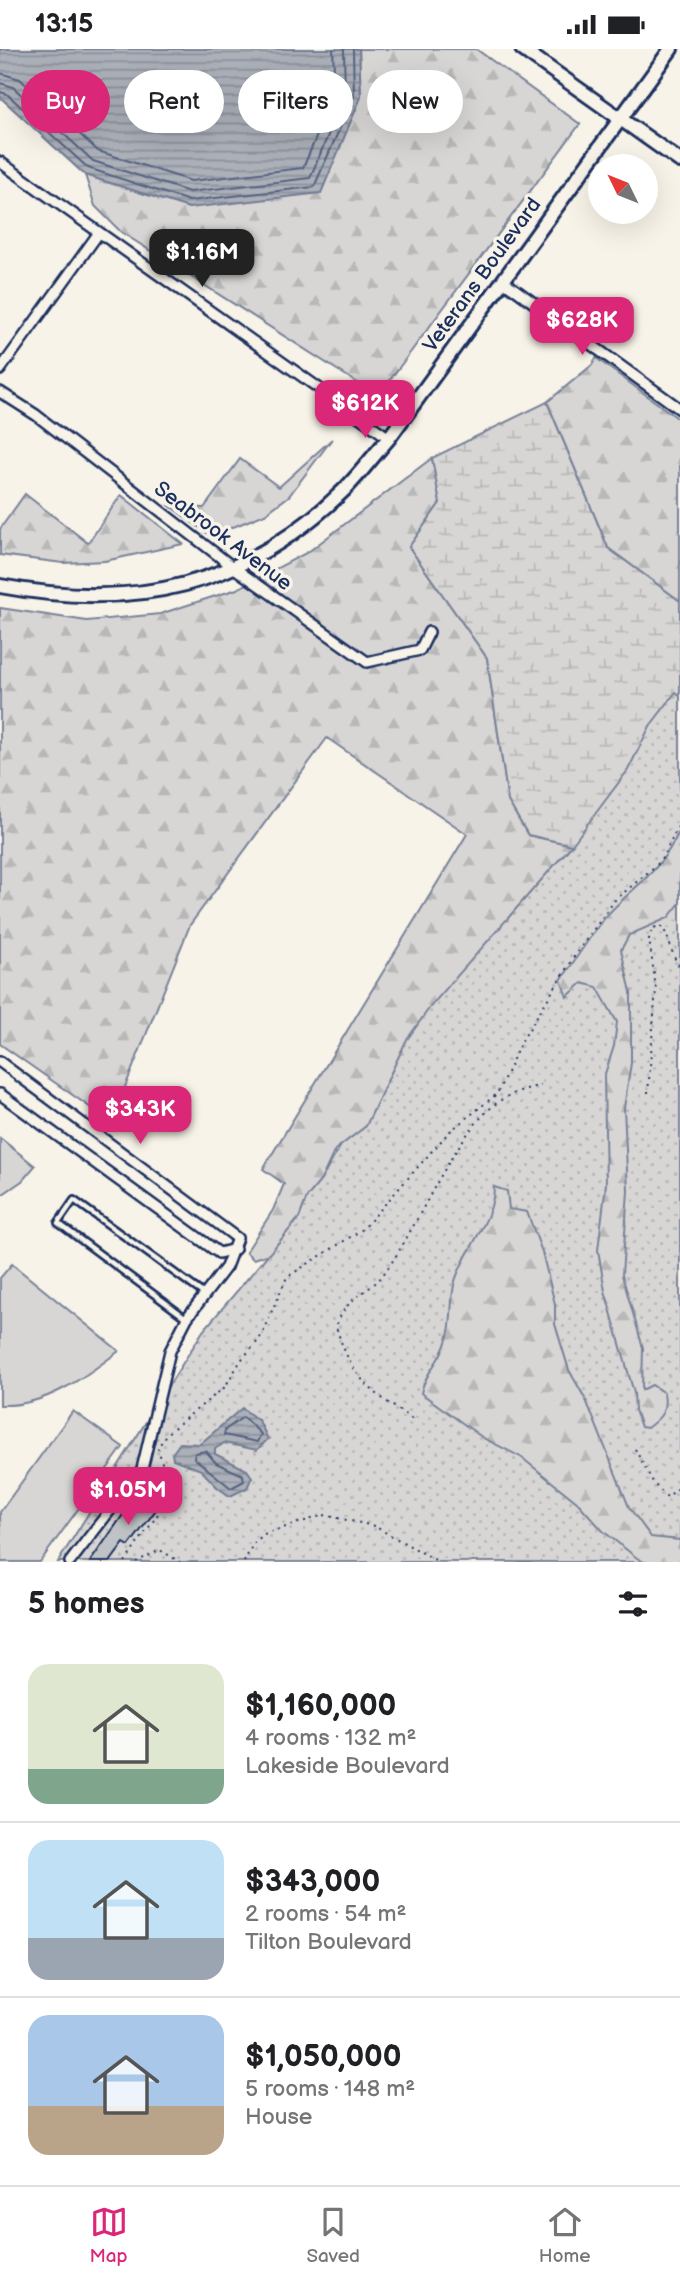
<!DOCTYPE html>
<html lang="en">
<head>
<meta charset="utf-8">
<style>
	:root { --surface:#fff; --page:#f6f6f6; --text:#202124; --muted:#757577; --line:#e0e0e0; --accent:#db2777 }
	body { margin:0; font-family:"Balsamiq Sans",sans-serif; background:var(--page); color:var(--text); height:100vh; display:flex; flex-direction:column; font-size:26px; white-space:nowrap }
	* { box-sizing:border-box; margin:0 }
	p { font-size:23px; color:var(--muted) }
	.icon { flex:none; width:38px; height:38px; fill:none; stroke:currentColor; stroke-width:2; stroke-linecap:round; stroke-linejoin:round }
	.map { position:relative; height:1513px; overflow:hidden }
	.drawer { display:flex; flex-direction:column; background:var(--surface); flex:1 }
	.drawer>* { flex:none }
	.top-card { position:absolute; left:21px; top:21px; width:639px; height:63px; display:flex; gap:14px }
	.needle { width:46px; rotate:313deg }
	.buttons { position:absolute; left:588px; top:105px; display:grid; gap:14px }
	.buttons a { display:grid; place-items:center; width:70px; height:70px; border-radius:50%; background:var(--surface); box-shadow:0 7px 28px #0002; font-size:35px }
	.price { position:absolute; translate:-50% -60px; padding:0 16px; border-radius:14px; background:var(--accent); color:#fff; font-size:23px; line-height:46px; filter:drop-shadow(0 2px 4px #0008) }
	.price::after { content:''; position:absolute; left:50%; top:42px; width:21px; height:16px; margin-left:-10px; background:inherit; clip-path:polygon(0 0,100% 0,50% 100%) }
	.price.current { background:#222; color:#fff }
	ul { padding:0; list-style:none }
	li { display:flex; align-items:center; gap:21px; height:175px; padding:0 28px }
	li+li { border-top:2px solid var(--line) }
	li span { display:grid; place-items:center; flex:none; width:196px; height:140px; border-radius:21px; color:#555 }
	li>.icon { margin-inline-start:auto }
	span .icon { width:84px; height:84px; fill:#fffc; stroke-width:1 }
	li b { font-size:30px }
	h2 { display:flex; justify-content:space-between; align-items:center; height:84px; padding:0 28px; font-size:30px }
	.tag { padding:0 24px; border-radius:32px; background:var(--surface); box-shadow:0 7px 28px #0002; font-size:24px; line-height:63px }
	.tag.current { background:var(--accent); color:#fff }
	.status { display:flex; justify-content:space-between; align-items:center; height:49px; padding:0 35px; background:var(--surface); direction:ltr }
	.status svg { height:19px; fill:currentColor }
	.tab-bar { display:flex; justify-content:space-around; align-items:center; height:98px; border-top:2px solid var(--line); background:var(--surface); font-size:19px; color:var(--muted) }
	.tab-bar a { display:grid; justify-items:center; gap:4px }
	.tab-bar .current { color:var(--accent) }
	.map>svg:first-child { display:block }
	.green { fill:url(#green-dots); stroke:#798299; stroke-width:2 }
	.forest { fill:url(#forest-firs); stroke:#798299; stroke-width:2 }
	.wetland { fill:url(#wetland-marsh); stroke:#798299; stroke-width:2 }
	.pitch { fill:#d7d6d4; stroke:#798299; stroke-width:2 }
	.water { fill:url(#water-rules); stroke:#727c95; stroke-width:2 }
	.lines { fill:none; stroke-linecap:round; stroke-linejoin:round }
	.shore { stroke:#556382; stroke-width:2 }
	.building { fill:#c0c3c5; stroke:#1b2f5e; stroke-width:2 }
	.lane-casing { stroke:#1b2f5e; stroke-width:10 }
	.street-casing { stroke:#1b2f5e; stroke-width:14 }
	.secondary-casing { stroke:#1b2f5e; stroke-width:18 }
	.path { stroke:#1b2f5e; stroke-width:2; stroke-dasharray:2 5; stroke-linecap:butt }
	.lane { stroke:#f7f3e8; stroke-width:4.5 }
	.street { stroke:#f7f3e8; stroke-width:9 }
	.secondary { stroke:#f7f3e8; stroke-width:12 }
	.labels { text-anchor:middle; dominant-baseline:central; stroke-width:7; stroke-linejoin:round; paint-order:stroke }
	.street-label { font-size:21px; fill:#1b2f5e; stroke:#f7f3e8 }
</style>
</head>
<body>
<div class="status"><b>13:15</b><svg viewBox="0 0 49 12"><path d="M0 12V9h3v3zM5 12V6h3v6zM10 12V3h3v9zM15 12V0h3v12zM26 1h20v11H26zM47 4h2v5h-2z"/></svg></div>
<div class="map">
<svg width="680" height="1513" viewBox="0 0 680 1513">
	<defs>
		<pattern id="green-dots" width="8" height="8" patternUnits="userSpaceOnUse" patternTransform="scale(1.75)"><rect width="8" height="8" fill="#d7d6d4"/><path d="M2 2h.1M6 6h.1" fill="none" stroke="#b8b8b8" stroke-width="1.8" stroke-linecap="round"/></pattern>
		<pattern id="forest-firs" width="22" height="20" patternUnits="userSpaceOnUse" patternTransform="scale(1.75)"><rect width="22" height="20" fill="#d7d6d4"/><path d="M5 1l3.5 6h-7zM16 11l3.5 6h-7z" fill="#b8b8b8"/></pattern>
		<pattern id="wetland-marsh" width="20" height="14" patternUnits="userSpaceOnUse" patternTransform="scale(1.75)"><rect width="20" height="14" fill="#d7d6d4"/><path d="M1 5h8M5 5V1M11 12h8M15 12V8" fill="none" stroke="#b8b8b8"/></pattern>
		<pattern id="water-rules" width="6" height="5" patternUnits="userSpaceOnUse" patternTransform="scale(1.75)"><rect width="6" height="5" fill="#acb0b9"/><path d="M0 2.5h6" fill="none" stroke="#8b909a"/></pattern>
	</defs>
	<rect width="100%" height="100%" fill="#f7f3e8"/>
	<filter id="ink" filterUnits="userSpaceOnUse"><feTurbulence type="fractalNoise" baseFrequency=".0143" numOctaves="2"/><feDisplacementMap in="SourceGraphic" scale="14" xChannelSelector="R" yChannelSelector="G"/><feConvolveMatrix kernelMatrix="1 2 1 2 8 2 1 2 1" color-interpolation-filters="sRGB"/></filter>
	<g filter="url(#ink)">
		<polygon class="green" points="680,628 680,1513 58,1513 203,1282 299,1169 307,1148 321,1131 408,980"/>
		<g class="forest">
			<polygon points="359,0 476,0 580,75 378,347 121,183 95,157 85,126 189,159 361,48"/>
			<polygon points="596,309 680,371 680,552 608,499 547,353 592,316"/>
			<polygon points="332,390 289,447 265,465 211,487 170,457 204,459 240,410 279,438"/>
			<polygon points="432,409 440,454 409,498 487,609 508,752 528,786 572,796 430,958 406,992 366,1077 335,1101 321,1131 307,1148 299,1169 269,1205 253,1210 246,1203 273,1161 284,1135 263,1120 467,785 327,689 190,876 111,1073 0,995 0,559 87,572 160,565 237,540 308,503"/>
			<polygon points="25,445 88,494 121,446 183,495 105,512 63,514 0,506 0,480"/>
			<path d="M680,781V854L668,869L629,886L621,901L631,943V1014L624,1059L628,1142L622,1226L643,1299L642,1341L652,1336L664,1344C667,1362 662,1368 647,1379L641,1378L635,1361L634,1344L605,1242L598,1201L606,1135L604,1028L614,997L617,973L597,938L582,934L567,948L561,931C577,909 591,884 609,864C640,832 659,824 680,781Z"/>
			<path d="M494,1138L507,1142L509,1160L527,1163L542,1203L555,1255V1275L569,1321L586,1351L629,1458L651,1488L680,1491V1513H644L637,1509L603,1482L578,1454L521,1408L483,1389L421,1344C424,1326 439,1313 445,1296C454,1275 449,1253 455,1232C465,1200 494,1172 494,1138Z"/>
		</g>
		<polygon class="wetland" points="547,353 608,499 680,552 680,647 676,643 650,677 628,721 572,796 528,786 508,752 487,609 409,498 440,454 432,409"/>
		<g class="pitch">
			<polygon points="0,1089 35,1117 22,1132 0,1147"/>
			<path d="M12,1215L119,1302C85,1328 45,1358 0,1356V1229Z"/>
			<polygon points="73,1362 123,1398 40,1513 1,1513 0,1463"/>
		</g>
		<g class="water">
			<polygon points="0,0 359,0 361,48 321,144 189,159 85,126 0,48"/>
			<polygon points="242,1359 259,1372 268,1390 257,1401 224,1394 215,1400 215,1405 247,1421 252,1428 247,1439 230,1447 218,1439 201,1421 173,1410 172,1405 180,1394 200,1395"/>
		</g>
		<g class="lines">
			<g class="shore">
				<polyline points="0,24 20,30 98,102 191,132 303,119 335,44 333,0"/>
				<polyline points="0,34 13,38 93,112 189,143 310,129 345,46 344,0"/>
				<polyline points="0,43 7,45 88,119 189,152 314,138 354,47 353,0"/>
				<polygon points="243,1368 261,1385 257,1393 224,1386 225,1381"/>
				<polygon points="206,1402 216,1414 243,1426 244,1432 231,1439 194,1409 195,1404"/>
			</g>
		</g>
		<polygon class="building" points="141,1440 161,1454 129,1497 124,1494 110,1513 90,1513"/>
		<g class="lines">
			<g class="lane-casing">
				<polyline id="lane" points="186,1269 58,1174 74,1151 204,1245"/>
			</g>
			<g class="street-casing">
				<g id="street">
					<polyline points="0,113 389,389"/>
					<polyline points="502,231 680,360"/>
					<polyline points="0,321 98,185"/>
					<polyline points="0,343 36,366 233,518 367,613 420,601 429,583"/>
					<polyline points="0,1013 237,1189 226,1218 187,1269 170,1302 142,1420 70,1513"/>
					<polyline points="0,1045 219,1204 235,1200"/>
				</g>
			</g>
			<g class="secondary-casing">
				<g id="secondary">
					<polyline points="522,0 680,112"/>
					<path d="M0,537C135,562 244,539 344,441C360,425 374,406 389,389L671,0"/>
				</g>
			</g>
			<g class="path">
				<path d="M648,1044L656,939L649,890L652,880L660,876C671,887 670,906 680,918"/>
				<path d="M412,1370C369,1341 351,1329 336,1277C348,1244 369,1246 385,1223C419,1177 453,1086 497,1054C509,1044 526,1040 541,1036"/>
				<polyline points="635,1400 654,1435 667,1448 680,1438"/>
				<polyline points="125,1513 165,1455 168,1436 158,1399 166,1385 225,1338 241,1311 259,1291 287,1228 363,1180 449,1083 497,1045 521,993 575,906 615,851 660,813 680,774"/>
				<polyline points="136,1513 160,1501 180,1513"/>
				<polyline points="244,1513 253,1495 264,1485 324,1466 374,1477 439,1513"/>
			</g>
			<use href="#lane" class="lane"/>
			<use href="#street" class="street"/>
			<use href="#secondary" class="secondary"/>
		</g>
	</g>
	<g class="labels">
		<g class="street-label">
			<text transform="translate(482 226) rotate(-54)">Veterans Boulevard</text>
			<text transform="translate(223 487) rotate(37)">Seabrook Avenue</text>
		</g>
	</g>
</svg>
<div class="buttons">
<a><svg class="needle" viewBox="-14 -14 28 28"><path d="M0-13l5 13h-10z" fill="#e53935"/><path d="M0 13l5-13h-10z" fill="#757577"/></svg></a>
</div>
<b class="price current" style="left:202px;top:240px">$1.16M</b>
<b class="price" style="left:582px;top:308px">$628K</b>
<b class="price" style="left:365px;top:391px">$612K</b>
<b class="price" style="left:140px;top:1097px">$343K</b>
<b class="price" style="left:128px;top:1478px">$1.05M</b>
<div class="top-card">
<a class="tag current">Buy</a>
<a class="tag">Rent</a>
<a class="tag">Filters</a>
<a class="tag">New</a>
</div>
</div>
<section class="drawer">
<h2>5 homes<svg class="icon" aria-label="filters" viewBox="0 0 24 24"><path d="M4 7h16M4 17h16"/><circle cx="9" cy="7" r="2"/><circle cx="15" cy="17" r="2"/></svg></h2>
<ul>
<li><span style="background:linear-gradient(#dfe7d0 75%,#7fa58c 0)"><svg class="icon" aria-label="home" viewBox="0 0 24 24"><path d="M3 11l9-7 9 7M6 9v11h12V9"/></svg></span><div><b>$1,160,000</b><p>4 rooms · 132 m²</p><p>Lakeside Boulevard</p></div></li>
<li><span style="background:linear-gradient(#bfe0f5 70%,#9aa5b1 0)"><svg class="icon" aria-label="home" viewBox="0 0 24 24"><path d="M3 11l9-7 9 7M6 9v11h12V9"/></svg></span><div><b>$343,000</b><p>2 rooms · 54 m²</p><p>Tilton Boulevard</p></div></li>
<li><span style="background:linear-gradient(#a9c7e8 65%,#b9a48a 0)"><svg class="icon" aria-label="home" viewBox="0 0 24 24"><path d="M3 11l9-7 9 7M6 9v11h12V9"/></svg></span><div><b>$1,050,000</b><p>5 rooms · 148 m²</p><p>House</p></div></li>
</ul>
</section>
<nav class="tab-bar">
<a class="current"><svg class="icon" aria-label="map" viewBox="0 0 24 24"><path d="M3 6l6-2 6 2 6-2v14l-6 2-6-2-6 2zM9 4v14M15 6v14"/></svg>Map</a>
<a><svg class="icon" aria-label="saved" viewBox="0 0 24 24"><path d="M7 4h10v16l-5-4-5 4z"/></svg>Saved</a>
<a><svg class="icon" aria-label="home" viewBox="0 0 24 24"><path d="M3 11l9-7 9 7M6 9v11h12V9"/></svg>Home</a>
</nav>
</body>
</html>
